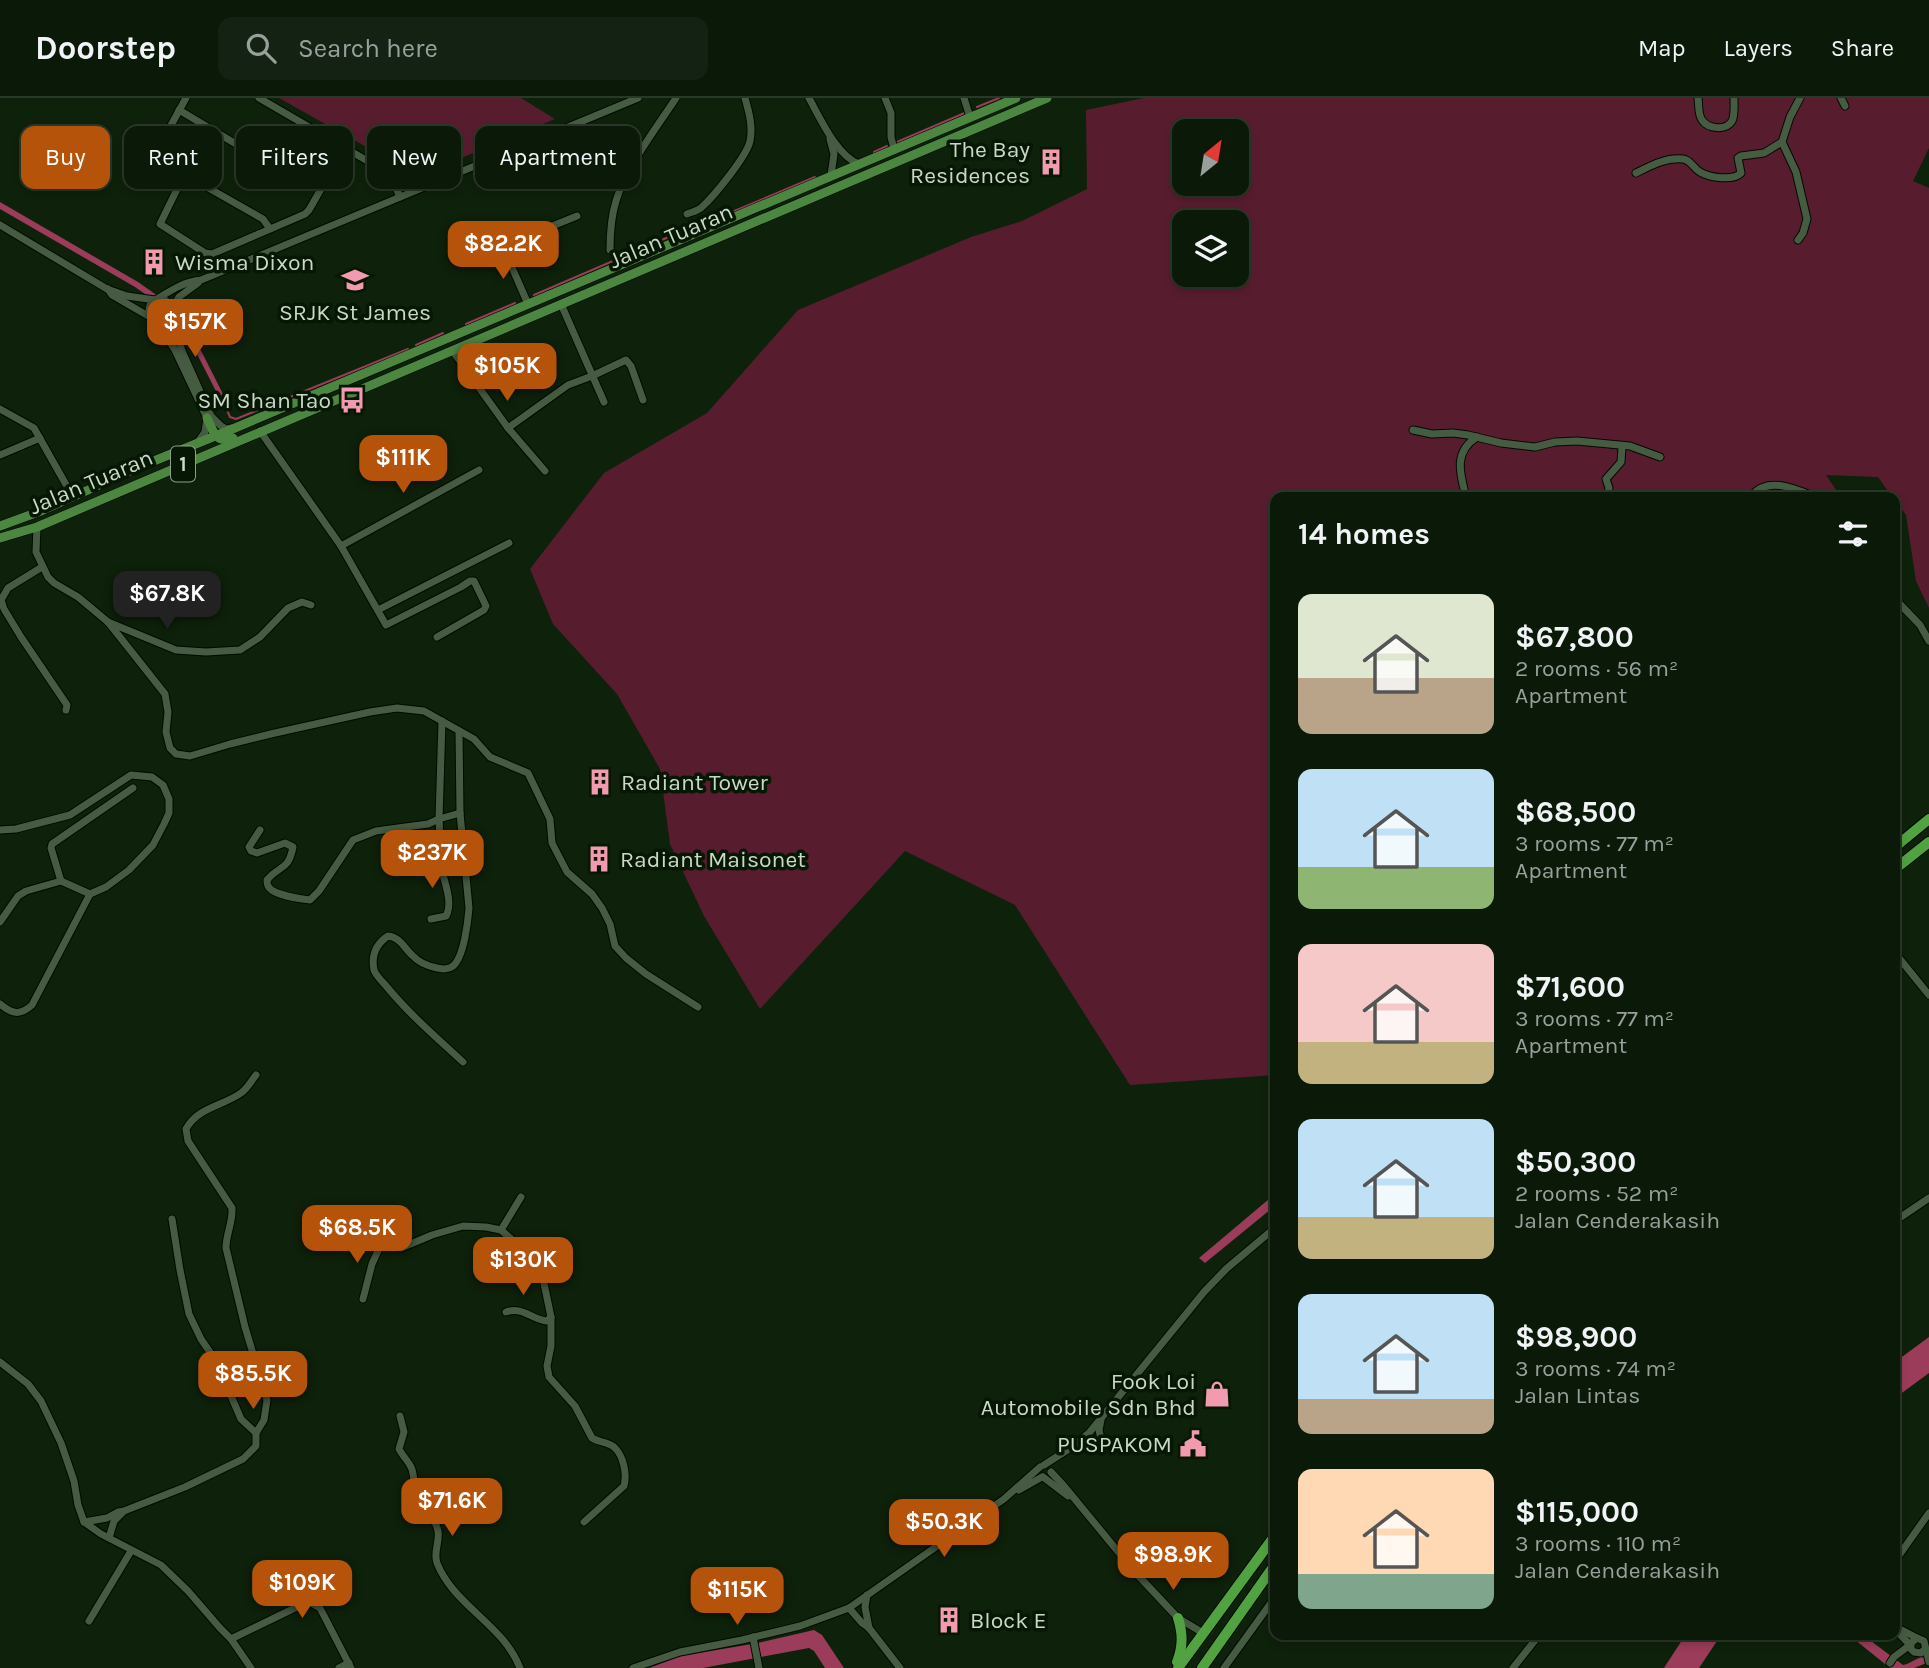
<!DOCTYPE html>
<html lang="en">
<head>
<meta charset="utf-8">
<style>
	:root { --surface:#0a1908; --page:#132212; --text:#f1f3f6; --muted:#99a09c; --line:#2a3829; --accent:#b45309 }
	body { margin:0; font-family:Karla,sans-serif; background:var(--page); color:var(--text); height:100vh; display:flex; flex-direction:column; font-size:26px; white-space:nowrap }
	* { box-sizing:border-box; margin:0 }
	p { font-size:23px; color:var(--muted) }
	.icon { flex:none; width:38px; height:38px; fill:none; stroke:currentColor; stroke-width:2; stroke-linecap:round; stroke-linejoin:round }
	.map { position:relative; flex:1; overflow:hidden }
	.panel { position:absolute; left:1270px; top:394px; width:630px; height:1148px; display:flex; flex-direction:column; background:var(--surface); border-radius:14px; box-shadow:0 4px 10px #0003,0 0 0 2px var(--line) }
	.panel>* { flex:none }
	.top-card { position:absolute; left:21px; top:28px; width:665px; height:63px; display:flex; gap:14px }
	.needle { width:46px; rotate:30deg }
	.controls { position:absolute; left:1172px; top:21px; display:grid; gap:14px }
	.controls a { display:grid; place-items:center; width:77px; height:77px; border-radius:14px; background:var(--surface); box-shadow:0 4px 10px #0003,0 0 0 2px var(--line); font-size:35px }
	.price { position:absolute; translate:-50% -60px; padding:0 16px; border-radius:14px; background:var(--accent); color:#fff; font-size:23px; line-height:46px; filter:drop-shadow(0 2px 4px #0008) }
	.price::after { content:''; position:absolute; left:50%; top:42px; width:21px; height:16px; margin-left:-10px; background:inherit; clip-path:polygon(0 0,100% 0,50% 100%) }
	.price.current { background:#222; color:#fff }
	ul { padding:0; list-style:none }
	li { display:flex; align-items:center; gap:21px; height:175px; padding:0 28px }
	li span { display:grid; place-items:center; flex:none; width:196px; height:140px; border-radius:14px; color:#555 }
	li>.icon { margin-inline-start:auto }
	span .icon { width:84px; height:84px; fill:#fffc; stroke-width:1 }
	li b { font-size:30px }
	h2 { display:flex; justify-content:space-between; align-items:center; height:84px; padding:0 28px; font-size:30px }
	.chip { padding:0 24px; border-radius:14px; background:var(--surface); box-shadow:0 4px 10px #0003,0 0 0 2px var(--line); font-size:24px; line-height:63px }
	.chip.current { background:var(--accent); color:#fff }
	header { display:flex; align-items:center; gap:42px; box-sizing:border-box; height:98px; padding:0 35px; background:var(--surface); border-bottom:2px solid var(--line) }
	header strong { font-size:33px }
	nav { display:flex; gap:38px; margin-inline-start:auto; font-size:24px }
	.search { width:490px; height:63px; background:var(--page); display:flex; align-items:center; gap:18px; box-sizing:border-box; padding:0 24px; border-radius:14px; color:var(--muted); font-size:26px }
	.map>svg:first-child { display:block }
	.green { fill:#571d2f; fill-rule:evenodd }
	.water { fill:#9b3c5a }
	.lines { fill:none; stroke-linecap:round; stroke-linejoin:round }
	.stream { stroke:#9b3c5a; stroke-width:2 }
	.minor-casing { stroke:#000a00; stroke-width:9 }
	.major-casing { stroke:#000a00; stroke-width:10 }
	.highway-casing { stroke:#000a00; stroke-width:12 }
	.minor { stroke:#465c42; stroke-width:7 }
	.major { stroke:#4d8641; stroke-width:9 }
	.highway { stroke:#51a241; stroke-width:10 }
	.labels { text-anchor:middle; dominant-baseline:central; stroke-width:7; stroke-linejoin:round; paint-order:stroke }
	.shield { fill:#061803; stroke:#909e8e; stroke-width:2 }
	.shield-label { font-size:21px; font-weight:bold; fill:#cbd8c9 }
	.poi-label { font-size:23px; fill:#cbd8c9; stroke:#061803; text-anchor:end }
	.street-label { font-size:23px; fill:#cbd8c9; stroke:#061803 }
</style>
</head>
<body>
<header>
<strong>Doorstep</strong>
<div class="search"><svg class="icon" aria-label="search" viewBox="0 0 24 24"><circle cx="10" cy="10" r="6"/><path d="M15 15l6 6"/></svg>Search here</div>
<nav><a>Map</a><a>Layers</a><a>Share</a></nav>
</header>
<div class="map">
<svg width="1929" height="1570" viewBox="0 0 1929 1570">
	<rect width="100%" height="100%" fill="#0e210a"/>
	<g class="green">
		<polygon points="279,0 521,0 555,21 418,78"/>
		<path d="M1144,0H1929V50L1913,83L1929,90V510L1916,483L1906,417L1895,403V399H1892L1878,379L1826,377L1841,399H1276V977L1130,987L1015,807L905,753L760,911L704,818L670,746L660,671L617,596L553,526L530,471L604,375L707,315L798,212L971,139L1022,123L1087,91L1086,12ZM1185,33H1237V86H1185ZM1185,124H1237V177H1185Z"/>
	</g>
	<g class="water">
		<polygon points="0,104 138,184 182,215 224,298 224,303 220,301 178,219 135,189 0,111"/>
		<polygon points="1276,1095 1276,1107 1205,1165 1199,1160"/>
		<polygon points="1929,1239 1929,1275 1895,1300 1895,1264"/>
		<polygon points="814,1532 822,1537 844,1570 825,1570 814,1553 809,1550 703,1570 649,1570 681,1558 758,1545"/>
		<polygon points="1686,1536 1721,1537 1699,1570 1664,1570"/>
		<polygon points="1849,1537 1863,1537 1903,1567 1907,1566 1929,1555 1929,1564 1914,1570 1890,1570"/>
	</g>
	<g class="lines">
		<g class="stream">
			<polyline points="977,9 999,0"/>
			<polyline points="897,44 967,14"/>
			<polyline points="874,54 887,48"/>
			<path d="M534,197L671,138C682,128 705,118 720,119L815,79"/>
			<polyline points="466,226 515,205"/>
			<polyline points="416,247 443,235"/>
			<polyline points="223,303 230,319 236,321 408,251"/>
		</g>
		<g class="minor-casing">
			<g id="minor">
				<polyline points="186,0 158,51 157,58 161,63 263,121 270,131"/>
				<polyline points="259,0 390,76 400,99"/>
				<path d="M809,0C820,20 837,58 859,66"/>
				<polyline points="885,0 891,15 891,39 894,51"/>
				<polyline points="964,0 970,19"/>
				<path d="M1698,0C1699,7 1698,17 1702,22C1708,31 1726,33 1732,23C1735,17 1734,7 1734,0"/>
				<polyline points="1841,0 1845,8"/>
				<polyline points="179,12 241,49"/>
				<polyline points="830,41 834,56 831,77"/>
				<path d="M1636,75C1650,68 1666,59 1683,61C1691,62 1693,70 1700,74C1710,80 1733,83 1741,75L1738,60L1741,58L1764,55L1782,44"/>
				<polyline points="184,77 160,126 205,155 212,156 305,116 309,112 345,49"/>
				<path d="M687,116C692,114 698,113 702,109C714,98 747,58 750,43C753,29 749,14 745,0"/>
				<polyline points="0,127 107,191 127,198 155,202"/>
				<polyline points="1798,142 1803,135 1807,121 1796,74 1782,44 1790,19 1800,0"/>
				<polyline points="503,149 528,206"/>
				<path d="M610,152C610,135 611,119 616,103C625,71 657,29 676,0"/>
				<polyline points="468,162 577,118"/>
				<polyline points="108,191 112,197 150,219"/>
				<circle cx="160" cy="212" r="11"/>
				<path d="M157,201C170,193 185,183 201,182L638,0"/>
				<polyline points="561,206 604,304"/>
				<polyline points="171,213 179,199 198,185"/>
				<polyline points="171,216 182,253 211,318 221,328 226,331 232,330"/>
				<polyline points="156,223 175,252 207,320 205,334 198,344"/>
				<polyline points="452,252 508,330 545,373"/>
				<polyline points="0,311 34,330 73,399"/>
				<polyline points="508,330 568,287 592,278 626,262 631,268 643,302"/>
				<polyline points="1413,332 1432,336 1453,335 1468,337 1501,345 1535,349 1555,344 1577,343 1630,348 1660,359"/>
				<polyline points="260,333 341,448 386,527 461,489 470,483 474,483 486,508 484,512 437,539"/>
				<polyline points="0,357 40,340"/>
				<path d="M1466,399C1460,376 1453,354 1477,339"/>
				<polyline points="1607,399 1609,390 1606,381 1621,364 1622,349"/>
				<path d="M1751,399C1766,377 1796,391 1815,399"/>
				<polyline points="37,429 36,454 48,479 54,485 78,499 108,524 176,552 206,554 240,552 260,539 288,510 302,504 311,507"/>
				<polyline points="341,448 479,372"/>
				<polyline points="42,469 8,490 1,502 4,511 21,539 67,607 66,612"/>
				<polyline points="1895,501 1920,527 1929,543"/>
				<polyline points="378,512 509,445"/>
				<polyline points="108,524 165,596 168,614 166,634 170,650 176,656 190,658 230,646 275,635 370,614 397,610 424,613 474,641 490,659 528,675 550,721 552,745 567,774 592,796 602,810 610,826 615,848 626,860 646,876 698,909"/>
				<path d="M459,633L460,715L469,810C468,823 464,859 453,868C448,872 443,871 437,870C428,868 419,865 413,858C404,850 400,839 388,838C376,846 371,857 374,872C376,878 383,884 387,889C410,917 437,940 463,964"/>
				<polyline points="0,732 16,731 70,717 131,677 152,679 163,687 169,701 169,715 164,726 153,747 129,772 106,789 90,796"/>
				<path d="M260,732L249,749L251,753L257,755L285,745L293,749C288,774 280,766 267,782C267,784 267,786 268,788C272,797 301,801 310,802L319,793L353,742L376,733L428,726L439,721L442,623"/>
				<polyline points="61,783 51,750 52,746 133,690"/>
				<path d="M431,821L446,818C454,803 443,783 441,767C440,752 440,736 439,721L460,715"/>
				<polyline points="0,824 18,798 26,793 61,783 90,796"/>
				<polyline points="1895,855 1929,897"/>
				<path d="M0,906C12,916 20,918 32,907L90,796"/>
				<path d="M256,977C251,983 248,990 241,995C223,1008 198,1009 186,1031L188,1043L232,1110C233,1124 226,1136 226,1150L245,1229L267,1302L264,1322L256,1335"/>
				<polyline points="1895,1123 1929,1100"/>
				<polyline points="501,1132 521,1099"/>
				<path d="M363,1201L372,1166L382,1144L401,1150L432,1137L463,1128L486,1129L501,1132L540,1166L551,1219V1248L547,1268L549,1279L575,1308L592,1340C598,1344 608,1344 614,1349C624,1358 627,1377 624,1388L584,1424"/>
				<path d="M506,1214C523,1208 532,1222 547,1223L551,1219"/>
				<polyline points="0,1264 28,1286 41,1303 61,1345 74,1383 78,1407 84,1424 101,1436 161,1467 188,1493 220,1530 231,1541 251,1570"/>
				<path d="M400,1318L404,1334L399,1351C402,1357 408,1363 411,1369C414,1375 413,1383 416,1390C421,1405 435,1418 438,1433C440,1444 433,1454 437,1465C454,1508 503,1526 520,1570"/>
				<polyline points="1078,1344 1102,1346 1099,1332 1101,1322"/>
				<polyline points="1044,1367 1072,1349 1089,1335 1204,1194 1226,1171 1276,1129"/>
				<polyline points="1051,1374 1064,1388 1134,1473 1178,1520 1203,1535"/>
				<polyline points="1043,1379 1068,1398"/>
				<polyline points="1019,1392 1042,1379"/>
				<polyline points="84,1424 107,1420 118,1414 124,1413 185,1389 243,1361 256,1348 256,1335 241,1321 216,1263 201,1241 189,1216 180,1172 172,1121"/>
				<polyline points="109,1440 114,1423 123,1414"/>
				<polyline points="1895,1463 1929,1415"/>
				<polyline points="867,1497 865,1509 869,1530"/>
				<polyline points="849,1510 862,1525 869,1530 900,1570"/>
				<polyline points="89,1523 131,1453"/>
				<polyline points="1896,1529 1917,1540"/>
				<polyline points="753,1539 759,1570"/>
				<polyline points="231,1541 303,1506 311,1505 320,1510 351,1570"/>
				<polyline points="1925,1551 1921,1555 1914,1554 1911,1551 1911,1545 1917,1540 1924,1543 1929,1564"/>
				<polyline points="1890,1565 1894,1559 1910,1547 1895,1531"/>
				<polyline points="339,1570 349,1565"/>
				<polyline points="633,1570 680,1554 742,1542 800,1528 849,1510 1004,1401 1040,1369"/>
				<polyline points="1224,1570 1276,1498"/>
				<polyline points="1513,1570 1540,1536"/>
			</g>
		</g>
		<g class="major-casing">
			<g id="major">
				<path d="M207,320C214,334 215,346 233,340"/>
				<polyline points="0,428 41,413 144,367 235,330 1016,0"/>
				<polyline points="0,440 37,429 1047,0"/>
			</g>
		</g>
		<g class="highway-casing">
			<g id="highway">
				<polyline points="1895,749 1929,721"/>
				<polyline points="1895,771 1929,744"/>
				<path d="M1177,1564C1183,1548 1183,1536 1178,1520"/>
				<polyline points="1178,1570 1276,1436"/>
				<polyline points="1202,1570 1276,1465"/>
			</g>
		</g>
		<use href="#minor" class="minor"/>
		<use href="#major" class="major"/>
		<use href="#highway" class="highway"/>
	</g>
	<defs>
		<g id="building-bare" transform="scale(2.1)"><path d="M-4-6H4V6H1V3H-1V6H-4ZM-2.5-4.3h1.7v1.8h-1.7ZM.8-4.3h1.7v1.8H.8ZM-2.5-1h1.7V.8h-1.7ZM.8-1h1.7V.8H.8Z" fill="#f29ab0" stroke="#061803" stroke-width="2.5" paint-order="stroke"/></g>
		<g id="school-bare" transform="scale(2.1)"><path d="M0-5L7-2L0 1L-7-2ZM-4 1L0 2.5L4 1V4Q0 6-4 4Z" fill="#f29ab0" stroke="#061803" stroke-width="2.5" paint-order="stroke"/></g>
		<g id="bus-bare" transform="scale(2.1)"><path d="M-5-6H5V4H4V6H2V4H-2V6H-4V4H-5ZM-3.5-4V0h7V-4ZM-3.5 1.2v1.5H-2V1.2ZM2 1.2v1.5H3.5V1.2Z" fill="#f29ab0" stroke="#061803" stroke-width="2.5" paint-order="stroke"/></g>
		<g id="shop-bare" transform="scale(2.1)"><path d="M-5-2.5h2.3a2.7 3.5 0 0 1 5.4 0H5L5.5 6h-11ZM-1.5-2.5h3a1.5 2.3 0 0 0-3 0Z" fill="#f29ab0" stroke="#061803" stroke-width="2.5" paint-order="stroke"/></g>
		<g id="civic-bare" transform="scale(2.1)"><path d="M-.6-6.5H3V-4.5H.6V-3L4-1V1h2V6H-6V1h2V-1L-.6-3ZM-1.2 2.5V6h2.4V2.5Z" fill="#f29ab0" stroke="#061803" stroke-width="2.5" paint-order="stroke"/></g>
	</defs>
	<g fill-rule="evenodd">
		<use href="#building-bare" x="1051" y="64"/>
		<use href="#building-bare" x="154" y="164"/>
		<use href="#school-bare" x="355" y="182"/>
		<use href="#bus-bare" x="352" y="302"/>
		<use href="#building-bare" x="600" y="684"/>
		<use href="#building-bare" x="599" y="761"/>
		<use href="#shop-bare" x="1217" y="1296"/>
		<use href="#civic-bare" x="1193" y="1346"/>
		<use href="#building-bare" x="949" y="1522"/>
	</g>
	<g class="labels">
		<rect class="shield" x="171" y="348.5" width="24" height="35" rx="5"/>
		<g class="shield-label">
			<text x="183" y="366">1</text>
		</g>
		<g class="poi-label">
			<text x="1030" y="51">The Bay<tspan x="1030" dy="26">Residences</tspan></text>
			<text x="175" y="164" text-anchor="start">Wisma Dixon</text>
			<text x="355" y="214" text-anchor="middle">SRJK St James</text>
			<text x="331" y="302">SM Shan Tao</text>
			<text x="621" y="684" text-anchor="start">Radiant Tower</text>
			<text x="620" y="761" text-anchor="start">Radiant Maisonet</text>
			<text x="1196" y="1283">Fook Loi<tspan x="1196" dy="26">Automobile Sdn Bhd</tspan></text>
			<text x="1172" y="1346">PUSPAKOM</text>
			<text x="970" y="1522" text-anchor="start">Block E</text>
		</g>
		<g class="street-label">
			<text transform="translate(671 138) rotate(-23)">Jalan Tuaran</text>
			<text transform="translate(91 384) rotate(-23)">Jalan Tuaran</text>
		</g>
	</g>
</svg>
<div class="controls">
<a><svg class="needle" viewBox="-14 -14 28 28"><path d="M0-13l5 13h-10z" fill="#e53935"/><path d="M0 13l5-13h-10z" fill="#99a09c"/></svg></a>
<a><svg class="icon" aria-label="layers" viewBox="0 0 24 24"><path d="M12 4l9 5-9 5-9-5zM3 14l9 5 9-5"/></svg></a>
</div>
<b class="price" style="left:503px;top:183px">$82.2K</b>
<b class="price" style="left:195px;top:261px">$157K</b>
<b class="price" style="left:507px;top:305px">$105K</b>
<b class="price" style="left:403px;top:397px">$111K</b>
<b class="price current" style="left:167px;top:533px">$67.8K</b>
<b class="price" style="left:432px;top:792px">$237K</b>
<b class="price" style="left:357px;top:1167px">$68.5K</b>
<b class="price" style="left:523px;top:1199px">$130K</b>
<b class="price" style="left:253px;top:1313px">$85.5K</b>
<b class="price" style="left:452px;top:1440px">$71.6K</b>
<b class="price" style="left:944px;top:1461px">$50.3K</b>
<b class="price" style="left:1173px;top:1494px">$98.9K</b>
<b class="price" style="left:302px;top:1522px">$109K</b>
<b class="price" style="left:737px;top:1529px">$115K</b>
<div class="top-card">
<a class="chip current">Buy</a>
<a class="chip">Rent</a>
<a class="chip">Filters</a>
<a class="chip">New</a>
<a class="chip">Apartment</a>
</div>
<section class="panel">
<h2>14 homes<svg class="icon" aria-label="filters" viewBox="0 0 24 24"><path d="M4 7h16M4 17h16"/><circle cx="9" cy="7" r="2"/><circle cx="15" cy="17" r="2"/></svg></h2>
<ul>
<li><span style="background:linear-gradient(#dfe7d0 60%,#b9a48a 0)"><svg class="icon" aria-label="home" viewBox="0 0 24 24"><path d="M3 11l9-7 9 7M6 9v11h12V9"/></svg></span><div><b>$67,800</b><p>2 rooms · 56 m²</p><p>Apartment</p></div></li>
<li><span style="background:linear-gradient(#bfe0f5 70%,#8fb573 0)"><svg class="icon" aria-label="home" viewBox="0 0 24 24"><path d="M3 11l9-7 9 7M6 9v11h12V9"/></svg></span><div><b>$68,500</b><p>3 rooms · 77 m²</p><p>Apartment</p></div></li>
<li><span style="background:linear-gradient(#f6c9c9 70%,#c2b280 0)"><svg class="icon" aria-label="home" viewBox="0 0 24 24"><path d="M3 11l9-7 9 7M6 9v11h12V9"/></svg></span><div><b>$71,600</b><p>3 rooms · 77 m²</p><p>Apartment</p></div></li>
<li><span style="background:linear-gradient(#bfe0f5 70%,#c2b280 0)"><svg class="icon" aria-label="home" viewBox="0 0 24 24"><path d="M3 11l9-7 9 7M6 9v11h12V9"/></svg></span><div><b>$50,300</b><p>2 rooms · 52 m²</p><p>Jalan Cenderakasih</p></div></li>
<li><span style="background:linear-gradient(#bfe0f5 75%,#b9a48a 0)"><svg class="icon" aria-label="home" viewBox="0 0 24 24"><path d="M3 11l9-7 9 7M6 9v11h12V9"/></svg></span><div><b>$98,900</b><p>3 rooms · 74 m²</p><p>Jalan Lintas</p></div></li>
<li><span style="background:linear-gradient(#ffd9b3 75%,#7fa58c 0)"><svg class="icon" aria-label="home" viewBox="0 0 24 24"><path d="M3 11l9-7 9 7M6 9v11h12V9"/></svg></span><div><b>$115,000</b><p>3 rooms · 110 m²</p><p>Jalan Cenderakasih</p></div></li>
</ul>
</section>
</div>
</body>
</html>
